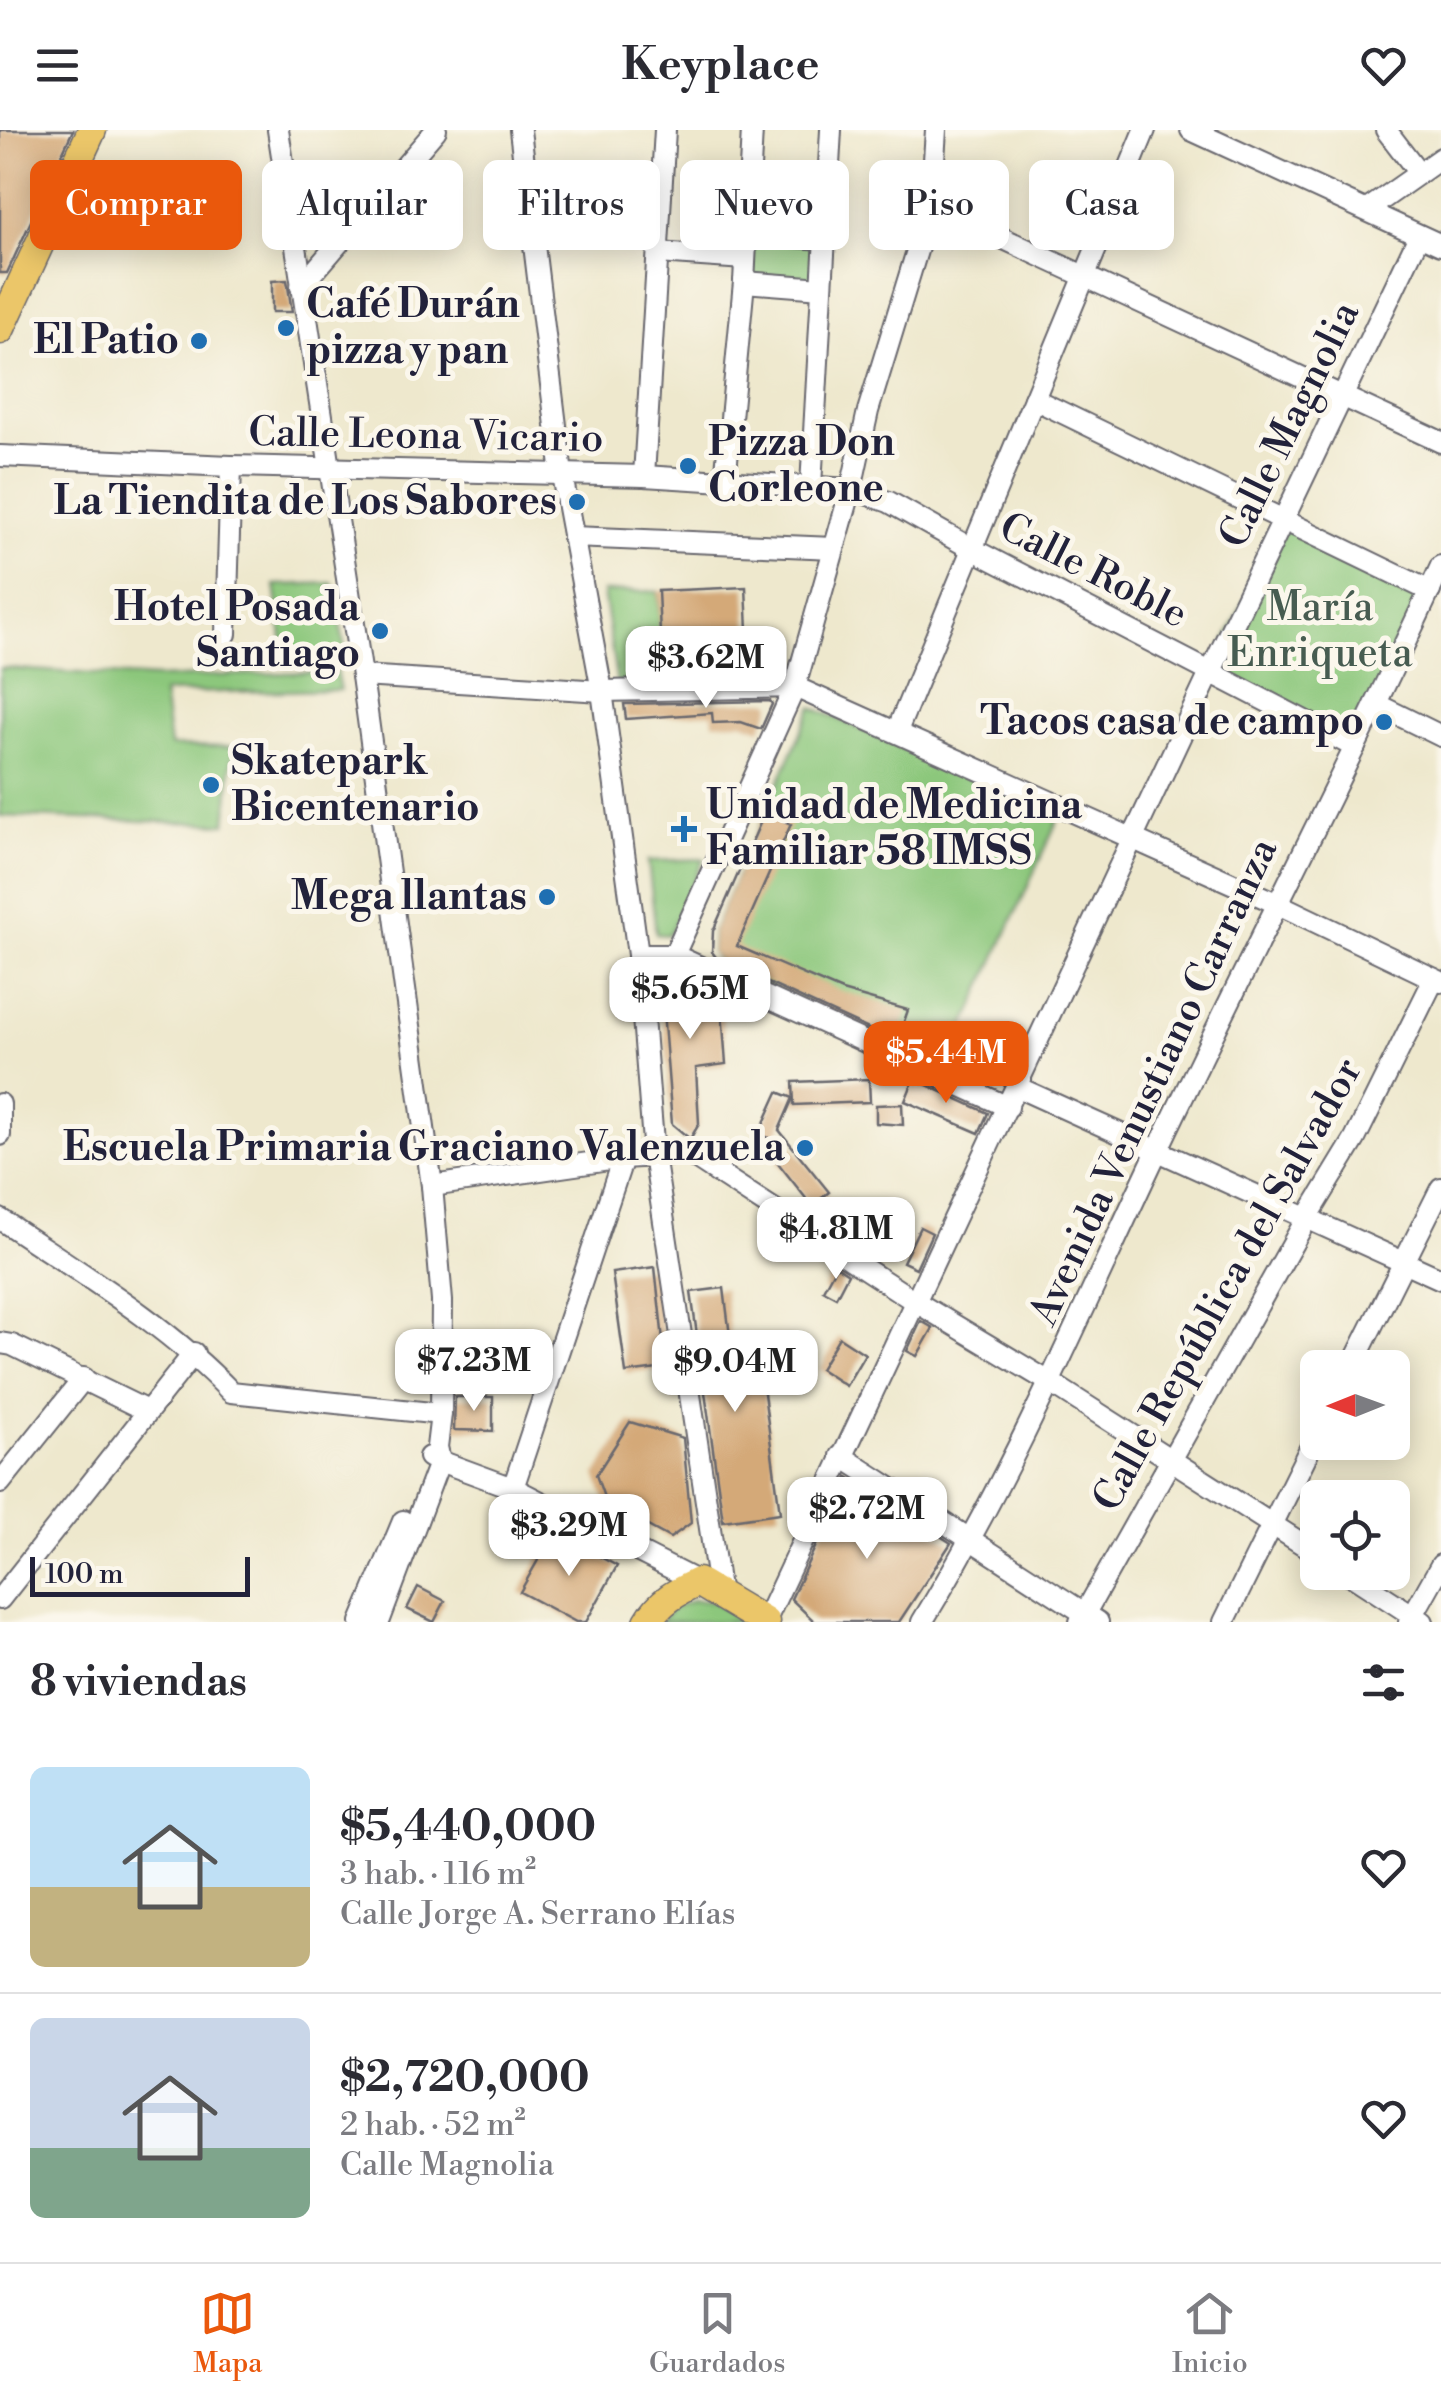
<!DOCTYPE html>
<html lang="es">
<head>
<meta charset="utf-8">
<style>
	:root { --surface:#fff; --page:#f2f2f3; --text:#2b2b33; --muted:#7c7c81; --line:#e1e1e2; --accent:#ea580c }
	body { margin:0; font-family:"Libre Bodoni",serif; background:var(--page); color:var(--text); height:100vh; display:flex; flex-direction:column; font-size:38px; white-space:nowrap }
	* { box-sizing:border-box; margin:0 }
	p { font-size:32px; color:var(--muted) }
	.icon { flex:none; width:55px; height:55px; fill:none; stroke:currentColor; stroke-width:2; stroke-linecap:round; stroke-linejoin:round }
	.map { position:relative; height:1492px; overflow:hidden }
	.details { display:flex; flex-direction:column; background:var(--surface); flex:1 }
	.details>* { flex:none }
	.banner { position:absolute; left:30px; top:30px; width:1382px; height:90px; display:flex; gap:20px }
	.needle { width:65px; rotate:269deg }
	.buttons { position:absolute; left:1300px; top:1220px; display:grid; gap:20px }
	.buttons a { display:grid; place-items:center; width:110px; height:110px; border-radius:15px; background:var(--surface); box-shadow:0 5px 25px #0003; font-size:50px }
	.scale { position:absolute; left:30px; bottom:25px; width:220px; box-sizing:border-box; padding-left:10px; border:5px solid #22223b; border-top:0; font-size:28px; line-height:35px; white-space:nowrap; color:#22223b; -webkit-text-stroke:8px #fbf7ec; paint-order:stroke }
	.price { position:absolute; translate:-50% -85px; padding:0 22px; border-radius:20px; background:#fff; color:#222; font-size:32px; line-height:65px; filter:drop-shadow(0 2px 5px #0008) }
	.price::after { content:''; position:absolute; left:50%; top:60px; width:30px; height:22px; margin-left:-15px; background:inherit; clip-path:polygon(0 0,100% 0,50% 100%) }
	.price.selected { background:var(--accent); color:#fff }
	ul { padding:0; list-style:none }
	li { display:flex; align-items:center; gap:30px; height:250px; padding:0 30px }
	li+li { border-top:2px solid var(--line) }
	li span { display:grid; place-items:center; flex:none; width:280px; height:200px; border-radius:15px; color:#555 }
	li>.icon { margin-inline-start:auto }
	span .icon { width:120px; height:120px; fill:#fffc; stroke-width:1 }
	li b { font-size:42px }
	h2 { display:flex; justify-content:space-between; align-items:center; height:120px; padding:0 30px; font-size:42px }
	.pill { padding:0 35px; border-radius:15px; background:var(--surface); box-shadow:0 5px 25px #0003; font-size:35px; line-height:90px }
	.pill.selected { background:var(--accent); color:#fff }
	header { display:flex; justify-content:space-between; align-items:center; height:130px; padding:0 30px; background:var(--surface); font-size:45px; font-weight:700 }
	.menu { display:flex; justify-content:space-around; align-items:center; height:140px; border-top:2px solid var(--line); background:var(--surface); font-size:28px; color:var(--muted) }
	.menu a { display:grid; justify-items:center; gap:5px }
	.menu .selected { color:var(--accent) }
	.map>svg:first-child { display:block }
	.green { fill:#8cc77b; stroke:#57745b; stroke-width:2.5 }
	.building { fill:#d4a978 }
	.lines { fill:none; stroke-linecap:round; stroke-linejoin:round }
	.minor-casing { stroke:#69676e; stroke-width:24 }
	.major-casing { stroke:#69676e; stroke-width:31 }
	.minor { stroke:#fff; stroke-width:20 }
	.major { stroke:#ebc669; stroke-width:28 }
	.poi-dot { fill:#1f6fb2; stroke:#fbf7ec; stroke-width:4 }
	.labels { text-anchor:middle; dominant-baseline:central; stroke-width:10; stroke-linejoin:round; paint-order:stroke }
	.poi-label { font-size:40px; font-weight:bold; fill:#22223b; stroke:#fbf7ec; text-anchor:end }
	.street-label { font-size:40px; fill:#22223b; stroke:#fbf7ec }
	.park-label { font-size:40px; fill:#475c51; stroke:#fbf7ec }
</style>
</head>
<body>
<header><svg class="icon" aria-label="menu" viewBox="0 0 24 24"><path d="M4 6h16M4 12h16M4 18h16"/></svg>Keyplace<svg class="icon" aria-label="heart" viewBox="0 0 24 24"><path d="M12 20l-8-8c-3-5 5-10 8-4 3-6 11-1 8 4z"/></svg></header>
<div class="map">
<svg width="1441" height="1492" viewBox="0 0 1441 1492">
	<rect width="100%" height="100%" fill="#fbf7ec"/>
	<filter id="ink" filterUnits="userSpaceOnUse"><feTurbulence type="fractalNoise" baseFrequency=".01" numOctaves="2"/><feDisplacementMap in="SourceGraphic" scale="20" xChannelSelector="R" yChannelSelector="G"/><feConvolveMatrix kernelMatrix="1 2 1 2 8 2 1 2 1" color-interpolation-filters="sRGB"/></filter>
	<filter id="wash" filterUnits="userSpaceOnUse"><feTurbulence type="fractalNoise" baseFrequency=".0048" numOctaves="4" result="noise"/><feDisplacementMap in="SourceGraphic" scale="40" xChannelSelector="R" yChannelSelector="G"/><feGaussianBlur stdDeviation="2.25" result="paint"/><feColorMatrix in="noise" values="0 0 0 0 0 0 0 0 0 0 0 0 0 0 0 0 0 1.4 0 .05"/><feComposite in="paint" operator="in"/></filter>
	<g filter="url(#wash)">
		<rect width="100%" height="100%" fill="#eee8cd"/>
		<g class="green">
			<polygon points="749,106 822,111 820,156 746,151"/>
			<polygon points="1283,389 1430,461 1355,617 1211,541"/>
			<polygon points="333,453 347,531 286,536 275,455"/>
			<polygon points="658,461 663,552 617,554 603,462"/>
			<polygon points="0,538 157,548 336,541 340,560 163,563 170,616 233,617 226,694 0,686"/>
			<polygon points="812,577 1058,689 946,938 723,838 712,822 713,801"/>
			<polygon points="704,729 671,800 667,805 656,804 648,731"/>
			<polygon points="693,1470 713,1471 745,1492 659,1492 673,1478"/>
		</g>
		<g id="blocks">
			<g class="building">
				<polygon points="0,0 73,0 7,143 0,143"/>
				<polygon points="287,150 292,182 272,182 272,151"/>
				<polygon points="746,457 750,544 662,546 658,461"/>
				<polygon points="770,571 772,574 761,599 741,592 713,593 712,583 626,589 624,574"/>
				<polygon points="765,682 791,694 737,816 842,861 908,880 897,912 718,830 712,822 713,801"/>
				<polygon points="660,843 680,843 713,858 721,868 726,934 696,938 699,994 690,1009 672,994"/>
				<polygon points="869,949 870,972 794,975 793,952"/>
				<polygon points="914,949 988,983 979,1003 905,971"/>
				<polygon points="778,962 793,968 779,1000 829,1062 812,1076 767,1019 776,1011 759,1004"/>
				<polygon points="902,974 903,995 876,993 876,975"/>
				<polygon points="920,1097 932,1103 916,1138 903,1132"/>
				<polygon points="777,1098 804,1116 799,1124 772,1108"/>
				<polygon points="836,1136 848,1144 836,1167 823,1160"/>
				<polygon points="655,1137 666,1238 626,1243 612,1143"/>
				<polygon points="724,1158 733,1230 759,1226 780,1383 723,1391 691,1162"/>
				<polygon points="921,1191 933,1198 917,1226 907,1221"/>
				<polygon points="839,1207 865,1224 846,1256 820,1239"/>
				<polygon points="455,1267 493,1267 493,1301 454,1300"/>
				<polygon points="630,1292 683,1308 691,1393 670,1408 606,1373 596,1345"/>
				<polygon points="848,1347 951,1413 899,1492 815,1492 791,1469"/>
				<polygon points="554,1402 617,1436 586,1492 576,1492 520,1462"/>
				<polygon points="418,1457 445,1471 434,1492 407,1479"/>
			</g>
		</g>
	</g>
	<g filter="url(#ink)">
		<use href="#blocks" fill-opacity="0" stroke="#69676e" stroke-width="2.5"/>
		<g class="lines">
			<g class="minor-casing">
				<g id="minor">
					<polyline points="278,0 362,546 432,1056 442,1171 441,1284 437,1317 440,1330 379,1492"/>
					<polyline points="520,0 562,345 602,561 638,825 654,1025 720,1465"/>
					<polyline points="1191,0 1441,115"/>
					<polyline points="1386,0 1419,43"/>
					<polyline points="931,75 1441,312"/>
					<polyline points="1367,80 1441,28"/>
					<polyline points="747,104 824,109"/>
					<polyline points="658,123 745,129"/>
					<polyline points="744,152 822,158"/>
					<polyline points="301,157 436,0"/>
					<polyline points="1034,269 1430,461"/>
					<polyline points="0,326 231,336 644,346 851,359 889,372 974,420 1355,617"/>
					<polyline points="644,346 665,0"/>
					<polyline points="725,351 744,152 752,0"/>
					<polyline points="811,356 831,0"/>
					<polyline points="573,407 834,418"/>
					<polyline points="226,504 231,336"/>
					<polyline points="362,546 602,561 795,557 1276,773 1441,852"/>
					<polyline points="1376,574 1441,606"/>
					<polyline points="897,601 1145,0"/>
					<polyline points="638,825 674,825 1008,977"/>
					<polyline points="674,825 795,557 851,359 868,281 931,75 936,0"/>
					<polyline points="1017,957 1441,1149"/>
					<polyline points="0,974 0,1005"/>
					<polyline points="432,1056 623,1028 689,1024 916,1172 1051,1253 1318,1424"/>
					<path d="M0,1089C80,1143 164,1192 231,1262L441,1284"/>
					<polyline points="0,1213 12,1215 147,1281"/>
					<polyline points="1351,1238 1441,1058"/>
					<polyline points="841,1326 1098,1492"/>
					<polyline points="429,1327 513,1358 698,1452"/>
					<polyline points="0,1353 84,1248"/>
					<polyline points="513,1358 623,1028"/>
					<polyline points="1346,1442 1423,1492"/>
					<polyline points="0,1469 194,1223"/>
					<polyline points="361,1492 403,1391"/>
					<polyline points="765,1492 1211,541 1419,106"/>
					<path d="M922,1492C1015,1340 1083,1177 1159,1017C1251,823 1351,632 1441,436"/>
					<polyline points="1080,1492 1307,1088 1355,1009 1434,849"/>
					<polyline points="1224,1492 1318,1302"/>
					<polyline points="1409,1492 1441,1435"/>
				</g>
			</g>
			<g class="major-casing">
				<g id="major">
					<polyline points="0,200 92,0"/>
					<path d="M648,1492C660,1471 677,1462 698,1452L765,1492"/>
				</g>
			</g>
			<use href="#minor" class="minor"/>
			<use href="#major" class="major"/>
		</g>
	</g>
	<g class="poi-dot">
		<circle cx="286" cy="198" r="10"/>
		<circle cx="199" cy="211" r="10"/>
		<circle cx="688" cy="336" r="10"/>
		<circle cx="577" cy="372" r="10"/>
		<circle cx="380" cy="501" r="10"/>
		<circle cx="1384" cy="592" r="10"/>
		<circle cx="211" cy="655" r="10"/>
		<path d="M679 684h10v10h10v10h-10v10h-10v-10h-10v-10h10z"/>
		<circle cx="547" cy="767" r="10"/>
		<circle cx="805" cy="1018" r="10"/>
	</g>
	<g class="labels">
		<g class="poi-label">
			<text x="306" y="175" text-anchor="start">Café Durán<tspan x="306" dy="46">pizza y pan</tspan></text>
			<text x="179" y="211">El Patio</text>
			<text x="708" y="313" text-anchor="start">Pizza Don<tspan x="708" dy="46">Corleone</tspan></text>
			<text x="557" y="372">La Tiendita de Los Sabores</text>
			<text x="360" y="478">Hotel Posada<tspan x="360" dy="46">Santiago</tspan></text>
			<text x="1364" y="592">Tacos casa de campo</text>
			<text x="231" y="632" text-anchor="start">Skatepark<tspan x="231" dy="46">Bicentenario</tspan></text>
			<text x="706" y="676" text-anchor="start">Unidad de Medicina<tspan x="706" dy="46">Familiar 58 IMSS</tspan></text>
			<text x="527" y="767">Mega llantas</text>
			<text x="785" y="1018">Escuela Primaria Graciano Valenzuela</text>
		</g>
		<g class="street-label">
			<text transform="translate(1290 295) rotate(-64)">Calle Magnolia</text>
			<text transform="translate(426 306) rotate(1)">Calle Leona Vicario</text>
			<text transform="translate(1093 441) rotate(27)">Calle Roble</text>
			<text transform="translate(1154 952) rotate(-65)">Avenida Venustiano Carranza</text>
			<text transform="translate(1228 1155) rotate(-61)">Calle República del Salvador</text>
		</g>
		<g class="park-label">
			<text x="1320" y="478">María<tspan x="1320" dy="46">Enriqueta</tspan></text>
		</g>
	</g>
</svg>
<div class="buttons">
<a><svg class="needle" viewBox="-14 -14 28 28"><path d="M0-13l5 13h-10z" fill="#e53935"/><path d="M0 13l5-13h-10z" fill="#7c7c81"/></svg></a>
<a><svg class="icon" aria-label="locate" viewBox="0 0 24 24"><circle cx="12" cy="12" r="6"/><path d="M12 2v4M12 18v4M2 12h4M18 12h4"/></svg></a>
</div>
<div class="scale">100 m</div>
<b class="price" style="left:706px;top:581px">$3.62M</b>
<b class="price" style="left:690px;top:912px">$5.65M</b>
<b class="price selected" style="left:946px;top:976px">$5.44M</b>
<b class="price" style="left:836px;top:1152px">$4.81M</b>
<b class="price" style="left:474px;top:1284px">$7.23M</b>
<b class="price" style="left:735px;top:1285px">$9.04M</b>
<b class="price" style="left:867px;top:1432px">$2.72M</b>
<b class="price" style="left:569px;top:1449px">$3.29M</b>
<div class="banner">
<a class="pill selected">Comprar</a>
<a class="pill">Alquilar</a>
<a class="pill">Filtros</a>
<a class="pill">Nuevo</a>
<a class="pill">Piso</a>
<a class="pill">Casa</a>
</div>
</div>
<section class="details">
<h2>8 viviendas<svg class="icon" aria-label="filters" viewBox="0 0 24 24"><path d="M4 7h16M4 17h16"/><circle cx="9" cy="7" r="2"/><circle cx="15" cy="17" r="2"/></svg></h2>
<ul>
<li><span style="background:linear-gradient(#bfe0f5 60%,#c2b280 0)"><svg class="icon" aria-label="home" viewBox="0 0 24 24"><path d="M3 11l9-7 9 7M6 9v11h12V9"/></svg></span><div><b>$5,440,000</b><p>3 hab. · 116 m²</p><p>Calle Jorge A. Serrano Elías</p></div><svg class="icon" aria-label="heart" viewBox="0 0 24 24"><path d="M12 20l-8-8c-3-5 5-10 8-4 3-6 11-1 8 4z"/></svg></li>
<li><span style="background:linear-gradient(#c9d6e8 65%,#7fa58c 0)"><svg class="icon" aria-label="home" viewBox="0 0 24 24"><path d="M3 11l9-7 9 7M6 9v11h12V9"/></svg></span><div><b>$2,720,000</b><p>2 hab. · 52 m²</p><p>Calle Magnolia</p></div><svg class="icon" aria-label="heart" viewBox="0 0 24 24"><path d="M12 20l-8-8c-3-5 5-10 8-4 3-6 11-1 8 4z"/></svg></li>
</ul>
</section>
<nav class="menu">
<a class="selected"><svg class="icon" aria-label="map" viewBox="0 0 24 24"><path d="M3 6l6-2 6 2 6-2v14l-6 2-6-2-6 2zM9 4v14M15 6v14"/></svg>Mapa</a>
<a><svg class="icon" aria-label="saved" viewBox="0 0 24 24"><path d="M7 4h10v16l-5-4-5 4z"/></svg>Guardados</a>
<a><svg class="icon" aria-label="home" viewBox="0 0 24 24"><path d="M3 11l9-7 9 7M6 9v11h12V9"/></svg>Inicio</a>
</nav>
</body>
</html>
